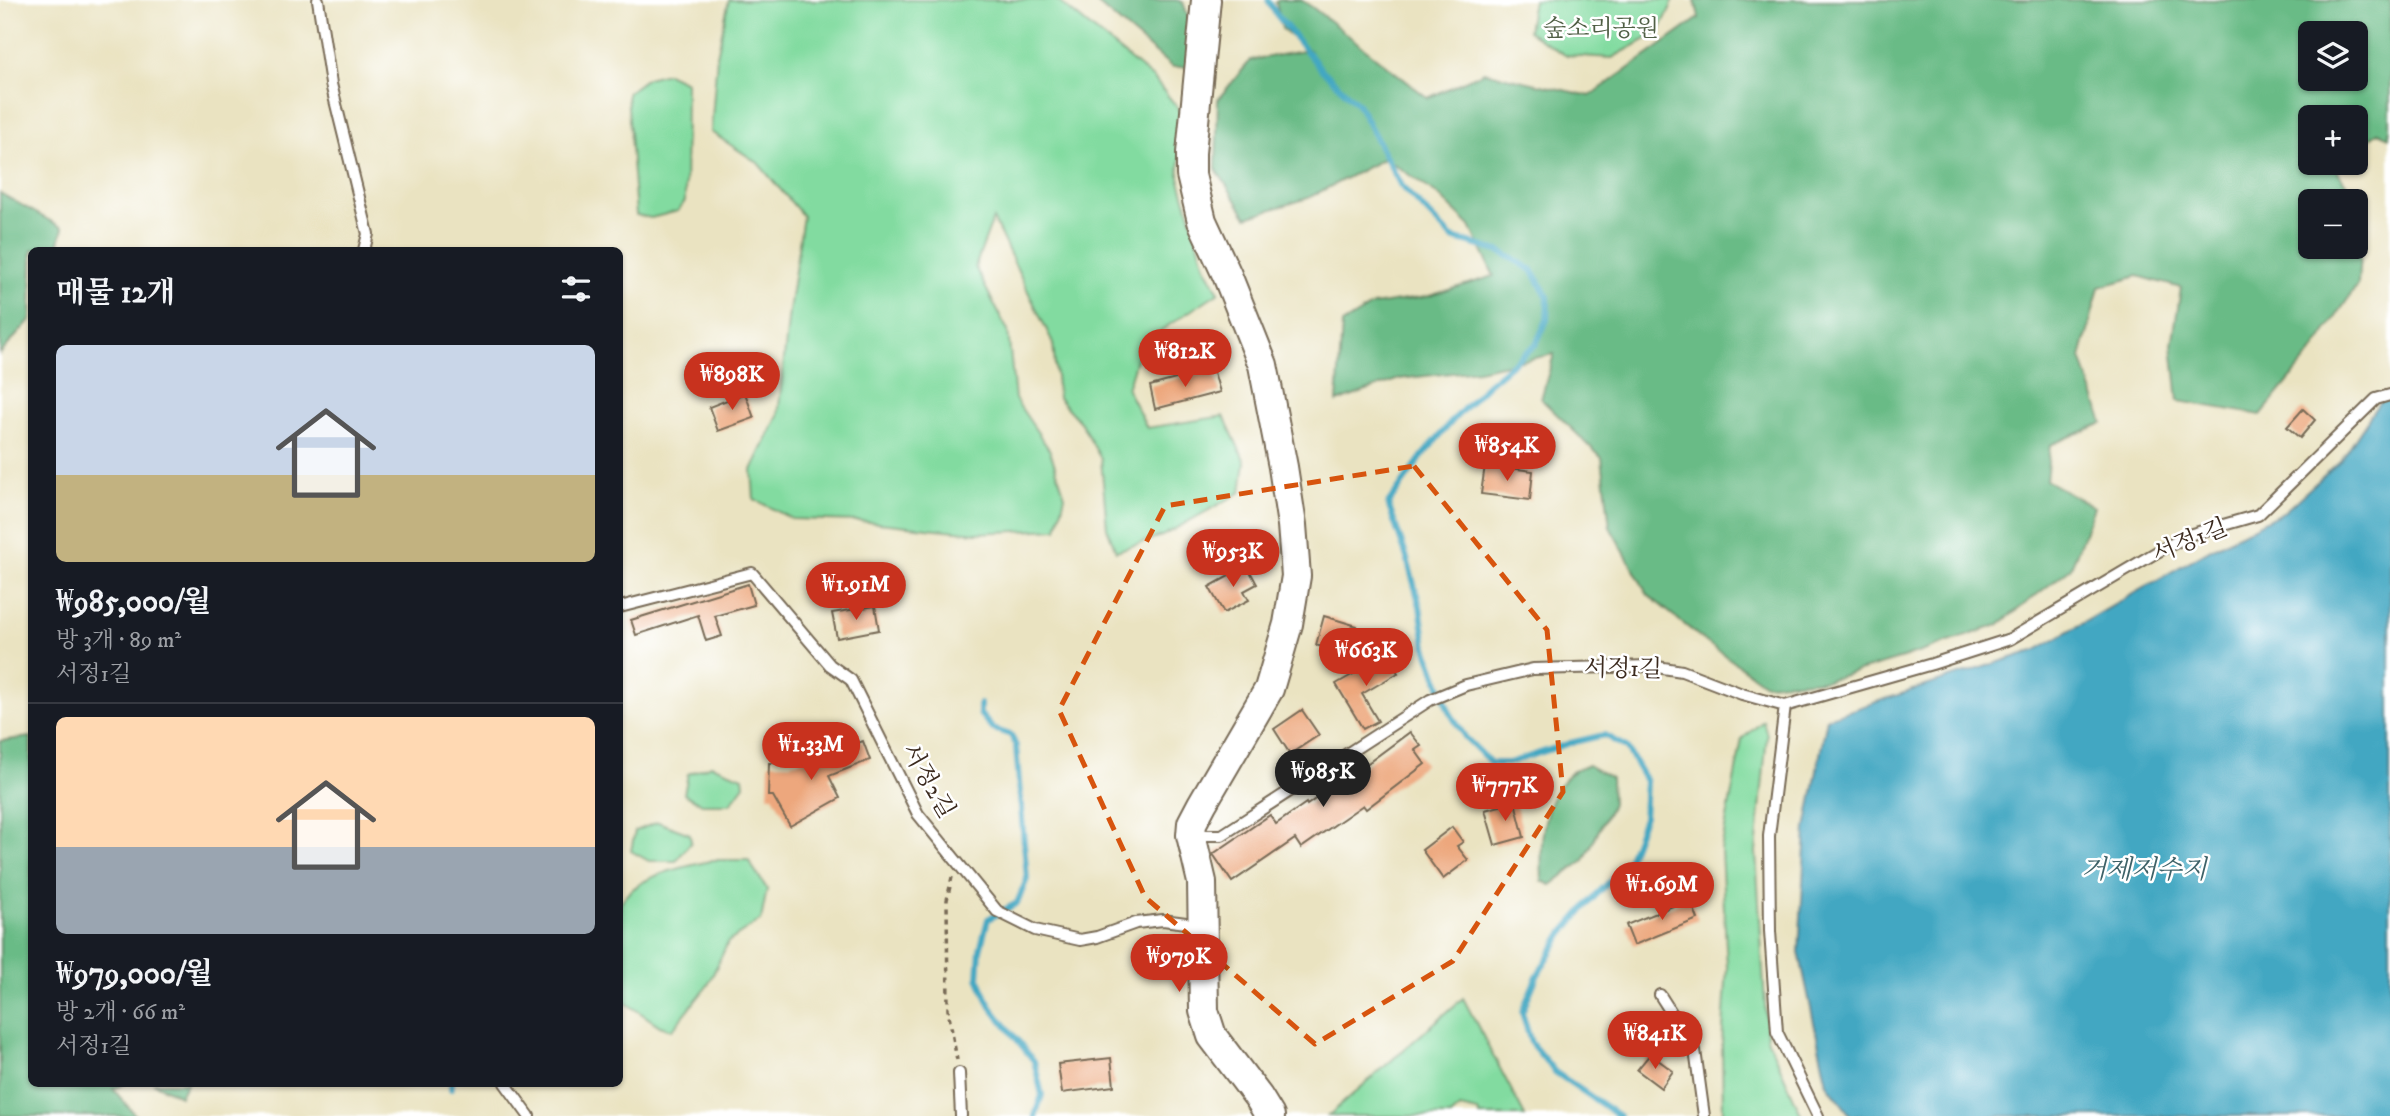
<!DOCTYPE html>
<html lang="ko">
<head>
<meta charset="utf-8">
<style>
	:root { --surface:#171b24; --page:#242831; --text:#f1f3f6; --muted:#9ea1a6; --line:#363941; --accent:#c8321e }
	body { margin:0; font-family:"IM FELL DW Pica","Noto Serif KR",serif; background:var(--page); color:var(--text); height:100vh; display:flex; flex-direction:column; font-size:26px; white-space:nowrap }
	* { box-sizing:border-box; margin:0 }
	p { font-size:23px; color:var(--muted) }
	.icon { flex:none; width:38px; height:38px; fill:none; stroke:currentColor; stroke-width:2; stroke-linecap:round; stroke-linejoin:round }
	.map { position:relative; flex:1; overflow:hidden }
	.sheet { position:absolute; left:28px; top:247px; width:595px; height:840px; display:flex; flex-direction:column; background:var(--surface); border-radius:10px; box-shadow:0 2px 5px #0004 }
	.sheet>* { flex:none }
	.controls { position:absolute; left:2298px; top:21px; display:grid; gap:14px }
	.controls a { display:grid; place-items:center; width:70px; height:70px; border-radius:10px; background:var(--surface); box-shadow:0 2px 5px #0004; font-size:35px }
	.price { position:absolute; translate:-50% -60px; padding:0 16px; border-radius:24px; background:var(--accent); color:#fff; font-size:23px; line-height:46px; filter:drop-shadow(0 2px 4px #0008) }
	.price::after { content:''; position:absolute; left:50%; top:42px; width:21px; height:16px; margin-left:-10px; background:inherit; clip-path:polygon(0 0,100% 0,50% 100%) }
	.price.selected { background:#222; color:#fff }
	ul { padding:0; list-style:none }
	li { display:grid; align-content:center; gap:14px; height:371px; padding:0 28px }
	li+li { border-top:2px solid var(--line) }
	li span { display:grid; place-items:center; height:217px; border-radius:10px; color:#555 }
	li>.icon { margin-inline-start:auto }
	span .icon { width:126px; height:126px; fill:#fffc; stroke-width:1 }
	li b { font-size:30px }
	h2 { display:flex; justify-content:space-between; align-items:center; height:84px; padding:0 28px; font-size:30px }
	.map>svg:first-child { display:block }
	.green { fill:#82dba0; stroke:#5e825f; stroke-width:2 }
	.forest { fill:#69bb86; stroke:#527252; stroke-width:2; fill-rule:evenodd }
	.water { fill:#42a7c2; stroke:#3e6870; stroke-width:2 }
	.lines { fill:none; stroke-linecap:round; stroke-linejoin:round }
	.stream { stroke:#42a7c2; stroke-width:6 }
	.building { fill:#eda77d }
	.service-casing { stroke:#786b57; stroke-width:14 }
	.tertiary-casing { stroke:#786b57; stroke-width:32 }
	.path { stroke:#786b57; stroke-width:3.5; stroke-dasharray:5 5; stroke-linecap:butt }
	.service { stroke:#fff; stroke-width:10 }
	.tertiary { stroke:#fff; stroke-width:28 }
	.marked { fill:none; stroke:#d7540e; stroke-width:5; stroke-dasharray:14 9; stroke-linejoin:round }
	.labels { text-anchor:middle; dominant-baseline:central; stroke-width:5; stroke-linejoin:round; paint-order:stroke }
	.park-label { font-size:24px; fill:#505f45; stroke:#fff }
	.street-label { font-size:24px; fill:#3b2a1e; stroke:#fff }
	.water-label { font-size:26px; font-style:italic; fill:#3e6268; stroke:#fff }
</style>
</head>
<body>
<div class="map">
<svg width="2390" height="1116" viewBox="0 0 2390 1116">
	<rect width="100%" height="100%" fill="#fff"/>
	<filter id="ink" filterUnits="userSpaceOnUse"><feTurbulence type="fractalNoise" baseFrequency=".0143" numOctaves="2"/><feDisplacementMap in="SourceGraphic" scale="14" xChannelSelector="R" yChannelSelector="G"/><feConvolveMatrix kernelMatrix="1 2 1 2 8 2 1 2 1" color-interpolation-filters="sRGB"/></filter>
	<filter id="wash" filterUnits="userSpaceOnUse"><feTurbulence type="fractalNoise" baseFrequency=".00686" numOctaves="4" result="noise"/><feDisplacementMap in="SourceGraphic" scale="28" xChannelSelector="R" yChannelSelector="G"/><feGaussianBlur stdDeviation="1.57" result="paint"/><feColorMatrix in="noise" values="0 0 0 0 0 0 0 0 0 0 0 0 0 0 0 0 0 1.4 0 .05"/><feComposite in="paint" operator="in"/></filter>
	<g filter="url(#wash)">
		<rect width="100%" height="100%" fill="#eae3c1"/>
		<g class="green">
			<polygon points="729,0 1057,0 1154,79 1183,114 1179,177 1205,266 1219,292 1163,329 1139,350 1127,389 1147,428 1224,416 1245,462 1241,492 1162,536 1116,551 1107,528 1101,459 1081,423 1058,398 1053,343 993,219 975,267 1008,331 1015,399 1050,451 1065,496 1057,529 976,533 859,521 792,519 754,499 752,470 778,416 789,311 803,216 758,163 711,132 717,56"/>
			<polygon points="1533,0 1674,0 1659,32 1612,58 1565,55 1528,31"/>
			<polygon points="667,73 686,82 685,201 678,211 651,218 636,215 627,93 647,78"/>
			<polygon points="1763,721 1767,735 1756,852 1767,1038 1802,1116 1723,1116 1722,1045 1727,967 1721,850 1742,739"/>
			<polygon points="711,765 743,777 744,785 730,804 702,804 684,794 688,774"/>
			<polygon points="658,822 690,834 691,842 676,861 649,861 631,851 635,831"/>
			<path d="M713,860H748L767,889L761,920L728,942L708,985L672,1030L660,1026L620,999V903C640,873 680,869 713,860Z"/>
			<polygon points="1463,998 1525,1116 1480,1116 1478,1112 1460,1108 1451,1116 1328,1116"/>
		</g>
		<g class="forest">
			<polygon points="1093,0 1176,0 1183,2 1193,31 1187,67 1172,67"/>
			<path d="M1279,0H1301L1312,7L1428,98L1484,72L1590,96L1699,18L1695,0H2390V137L2379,132L2356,147V117H2310V163H2331L2363,207L2358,284L2311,354L2261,415L2178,401L2172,345L2181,288L2138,276L2099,287L2081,358L2103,423L2050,445L2046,480L2094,507L2071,568L1998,625L1903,658L1828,680L1765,684L1706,642L1648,595L1610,527L1602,458L1541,399L1554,354L1478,370L1399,379L1337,402L1342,324L1373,305L1426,297L1494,276L1470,226L1438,195L1385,158L1308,198L1247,217L1216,169L1218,99L1251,60L1309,50L1282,29L1276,2ZM2310,33H2356V79H2310ZM2356,201V247H2310V201Z"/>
			<polygon points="0,193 63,228 57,250 32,250 31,319 0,354"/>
			<polygon points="31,737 32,1083 127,1083 113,1089 136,1116 0,1116 0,741"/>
			<path d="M1588,765L1611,778L1612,804L1584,860L1551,885L1542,881C1540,845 1541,803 1568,775C1573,770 1582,768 1588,765Z"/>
			<polygon points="153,1083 187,1083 180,1096"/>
		</g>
		<polygon class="water" points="2390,396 2390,1116 1851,1116 1827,1084 1799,952 1806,828 1827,718 2036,650 2211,549 2285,511 2341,460 2382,398"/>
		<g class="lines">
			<g class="stream">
				<polyline points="1268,0 1276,14 1321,69 1358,104 1401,186 1452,238 1501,252 1532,270 1548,297 1547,320 1536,344 1487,385 1454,419 1423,455 1388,504 1406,555 1420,606 1426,647 1449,711 1465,737 1491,763 1509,763 1570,743 1604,735 1626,747 1646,781 1644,818 1626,866 1595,896 1563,933 1537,976 1522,1012 1531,1043 1555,1072 1619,1116"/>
				<polyline points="980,704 980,714 993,729 1011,735 1016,746 1027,879 1017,903 988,919 980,950 978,978 991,1007 1034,1061 1042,1095 1035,1116"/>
				<polyline points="451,1083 451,1089"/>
			</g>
		</g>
		<g id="blocks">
			<g class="building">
				<polygon points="1213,369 1220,392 1155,409 1150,386"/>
				<polygon points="745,393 754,418 718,431 709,407"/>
				<polygon points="2303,409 2315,420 2300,438 2287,427"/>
				<polygon points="1485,465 1533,471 1530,500 1481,494"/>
				<polygon points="1247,566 1257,584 1244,591 1249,600 1224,613 1209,587"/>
				<polygon points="748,584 754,605 715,616 722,636 706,641 698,615 636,635 631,620"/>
				<polygon points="875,606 879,630 837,638 832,613"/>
				<polygon points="1324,616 1357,626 1349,655 1316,645"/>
				<polygon points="1387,655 1398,673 1362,694 1378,721 1363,729 1336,684"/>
				<polygon points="1302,710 1319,735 1290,754 1274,729"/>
				<polygon points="1410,732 1421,746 1415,750 1425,764 1366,809 1363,805 1301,848 1295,839 1232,882 1213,854 1270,815 1276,824 1306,803 1307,805 1325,792 1326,794"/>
				<polygon points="863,741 870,760 829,776 840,798 790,826 773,796 768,796 769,763 791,763 810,758 810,761"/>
				<polygon points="1515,802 1524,837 1495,845 1485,810"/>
				<polygon points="1452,827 1463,842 1457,846 1468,860 1443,879 1422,850"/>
				<polygon points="1690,899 1698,919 1634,945 1626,925"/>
				<polygon points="1650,1054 1673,1071 1661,1088 1637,1070"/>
				<polygon points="1111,1058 1114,1086 1062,1093 1058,1064"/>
			</g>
		</g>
	</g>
	<g filter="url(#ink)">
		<use href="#blocks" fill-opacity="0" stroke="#786b57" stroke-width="2"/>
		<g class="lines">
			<g class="service-casing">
				<g id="service">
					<polyline points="318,0 331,84 368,234 364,250"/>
					<polyline points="620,607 752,573 830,665 851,680 918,814 997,911 1035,930 1080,940 1097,937 1136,923 1163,920 1186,923 1198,932"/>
					<polyline points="1785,706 1769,836 1770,931 1777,1032 1818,1116"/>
					<polyline points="1192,835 1222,835 1430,700 1466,685 1533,669 1651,666 1682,671 1742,694 1785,706 1932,664 2010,639 2157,552 2192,534 2258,515 2376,399 2390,395"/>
					<polyline points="1660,995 1695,1050 1704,1116"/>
					<polyline points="959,1073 961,1116"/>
					<polyline points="505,1083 529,1116"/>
				</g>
			</g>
			<g class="tertiary-casing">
				<polyline id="tertiary" points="1206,0 1191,153 1191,175 1202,221 1227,275 1263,365 1283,467 1292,525 1296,576 1288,624 1269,689 1202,804 1192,823 1191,835 1202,882 1204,1011 1212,1036 1259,1098 1270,1116"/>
			</g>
			<polyline class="path" points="952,877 947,900 948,1010 957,1060"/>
			<use href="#service" class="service"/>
			<use href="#tertiary" class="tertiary"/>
		</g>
	</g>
	<path class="marked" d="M1414,466L1547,630L1563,792L1453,961L1315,1044L1145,897L1059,710L1165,506Z"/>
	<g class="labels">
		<g class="park-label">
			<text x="1601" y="29">숲소리공원</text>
		</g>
		<g class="street-label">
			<text transform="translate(2190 541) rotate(-22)">서정1길</text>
			<text transform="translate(1623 669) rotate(1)">서정1길</text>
			<text transform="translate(928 781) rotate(60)">서정2길</text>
		</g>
		<g class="water-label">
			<text x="2144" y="870">거제저수지</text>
		</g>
	</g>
</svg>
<div class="controls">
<a><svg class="icon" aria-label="layers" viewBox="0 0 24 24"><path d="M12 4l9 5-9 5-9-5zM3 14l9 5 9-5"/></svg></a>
<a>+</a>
<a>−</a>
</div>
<b class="price" style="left:1185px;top:389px">₩812K</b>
<b class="price" style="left:732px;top:412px">₩898K</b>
<b class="price" style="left:1507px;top:483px">₩854K</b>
<b class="price" style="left:1233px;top:589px">₩953K</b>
<b class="price" style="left:856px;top:622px">₩1.91M</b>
<b class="price" style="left:1366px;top:688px">₩663K</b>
<b class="price" style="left:811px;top:782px">₩1.33M</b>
<b class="price selected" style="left:1323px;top:809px">₩985K</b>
<b class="price" style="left:1505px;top:823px">₩777K</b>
<b class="price" style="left:1662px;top:922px">₩1.69M</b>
<b class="price" style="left:1179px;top:994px">₩979K</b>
<b class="price" style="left:1655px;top:1071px">₩841K</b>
<section class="sheet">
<h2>매물 12개<svg class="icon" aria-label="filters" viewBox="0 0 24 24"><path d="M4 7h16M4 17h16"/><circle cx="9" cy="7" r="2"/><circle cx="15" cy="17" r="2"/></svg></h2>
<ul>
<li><span style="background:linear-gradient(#c9d6e8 60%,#c2b280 0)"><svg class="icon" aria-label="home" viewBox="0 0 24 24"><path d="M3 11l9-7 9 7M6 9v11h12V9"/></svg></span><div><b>₩985,000/월</b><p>방 3개 · 89 m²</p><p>서정1길</p></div></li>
<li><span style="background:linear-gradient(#ffd9b3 60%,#9aa5b1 0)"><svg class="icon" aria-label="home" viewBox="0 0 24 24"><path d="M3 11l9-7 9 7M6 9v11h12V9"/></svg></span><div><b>₩979,000/월</b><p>방 2개 · 66 m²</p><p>서정1길</p></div></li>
</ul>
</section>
</div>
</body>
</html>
